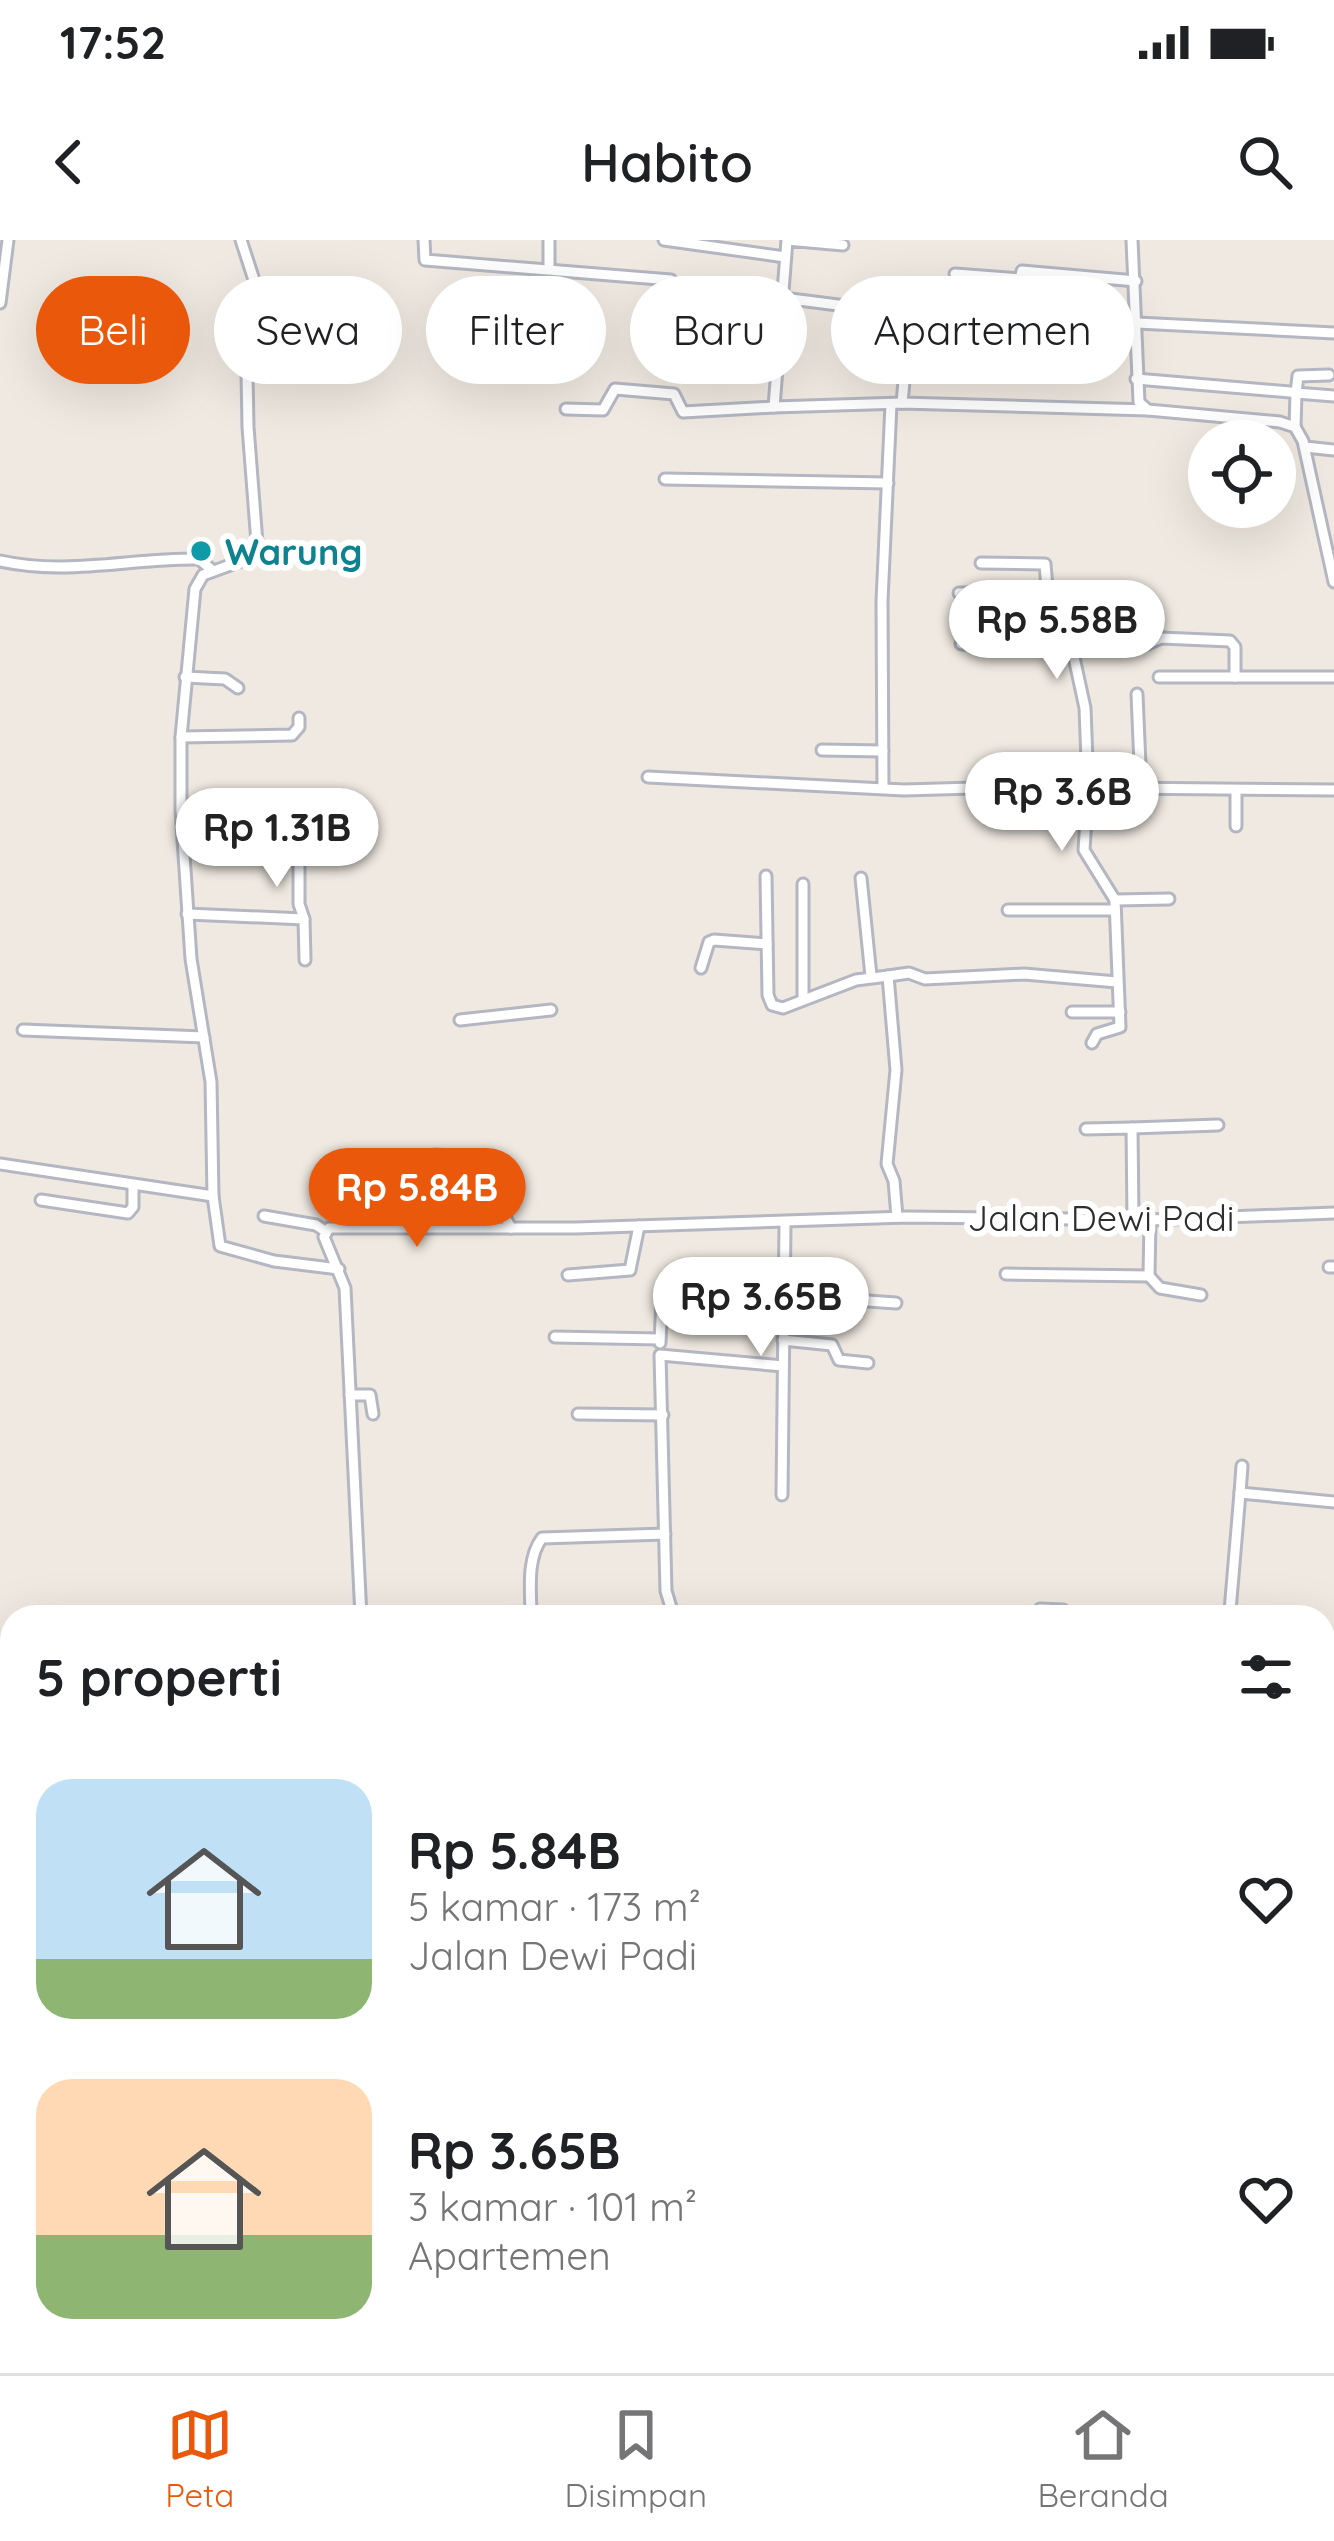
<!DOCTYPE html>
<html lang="id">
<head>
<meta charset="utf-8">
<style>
	:root { --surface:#fff; --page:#f6f6f6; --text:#202124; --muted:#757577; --line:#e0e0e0; --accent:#ea580c }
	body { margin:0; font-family:Quicksand,sans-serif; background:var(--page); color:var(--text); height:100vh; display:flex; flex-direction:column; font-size:45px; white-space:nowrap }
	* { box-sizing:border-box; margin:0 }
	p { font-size:39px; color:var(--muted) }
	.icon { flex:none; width:66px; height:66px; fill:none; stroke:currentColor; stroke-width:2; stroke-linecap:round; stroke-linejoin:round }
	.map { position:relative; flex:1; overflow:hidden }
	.side { position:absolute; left:0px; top:1365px; width:1335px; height:768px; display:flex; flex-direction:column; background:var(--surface); border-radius:36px 36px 0 0; box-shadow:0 12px 48px #0002 }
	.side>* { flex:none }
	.banner { position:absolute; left:36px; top:36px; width:1263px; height:108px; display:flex; gap:24px }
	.controls { position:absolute; left:1188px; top:180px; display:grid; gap:24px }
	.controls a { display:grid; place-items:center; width:108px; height:108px; border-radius:50%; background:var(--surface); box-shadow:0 12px 48px #0002; font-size:60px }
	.price { position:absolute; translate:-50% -102px; padding:0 27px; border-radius:42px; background:#fff; color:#222; font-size:39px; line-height:78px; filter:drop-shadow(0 3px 6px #0008) }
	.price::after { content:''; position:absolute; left:50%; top:72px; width:36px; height:27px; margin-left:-18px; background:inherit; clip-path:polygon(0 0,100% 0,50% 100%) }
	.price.on { background:var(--accent); color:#fff }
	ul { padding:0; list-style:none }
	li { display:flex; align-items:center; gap:36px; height:300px; padding:0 36px }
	li span { display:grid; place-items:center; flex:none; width:336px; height:240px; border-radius:36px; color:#555 }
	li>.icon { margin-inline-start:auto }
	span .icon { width:144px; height:144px; fill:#fffc; stroke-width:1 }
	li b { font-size:51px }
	h2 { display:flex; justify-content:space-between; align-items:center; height:144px; padding:0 36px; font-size:51px }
	.tag { padding:0 42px; border-radius:54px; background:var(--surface); box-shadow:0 12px 48px #0002; font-size:42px; line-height:108px }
	.tag.on { background:var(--accent); color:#fff }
	.status { display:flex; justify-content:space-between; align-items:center; height:84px; padding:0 60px; background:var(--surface); direction:ltr }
	.status svg { height:33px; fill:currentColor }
	header { display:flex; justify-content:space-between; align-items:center; height:156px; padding:0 36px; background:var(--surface); font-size:54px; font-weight:600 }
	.menu { display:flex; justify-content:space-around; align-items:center; height:168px; border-top:3px solid var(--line); background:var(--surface); font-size:33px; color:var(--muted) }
	.menu a { display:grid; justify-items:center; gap:6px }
	.menu .on { color:var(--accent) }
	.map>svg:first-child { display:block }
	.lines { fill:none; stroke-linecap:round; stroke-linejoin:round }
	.minor-casing { stroke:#b4b7c1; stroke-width:15 }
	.minor { stroke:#fff; stroke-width:9 }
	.culture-dot { fill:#0f9aa8; stroke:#fff; stroke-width:4.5 }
	.labels { text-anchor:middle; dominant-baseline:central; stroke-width:12; stroke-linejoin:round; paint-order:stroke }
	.culture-label { font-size:36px; font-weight:bold; fill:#0d838f; stroke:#fff; text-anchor:start }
	.street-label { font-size:36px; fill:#2e2e2e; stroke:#fff }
</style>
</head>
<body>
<div class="status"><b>17:52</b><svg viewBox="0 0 49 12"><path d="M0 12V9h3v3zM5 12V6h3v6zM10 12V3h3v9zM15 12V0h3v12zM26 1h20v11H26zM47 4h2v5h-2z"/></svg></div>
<header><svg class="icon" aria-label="back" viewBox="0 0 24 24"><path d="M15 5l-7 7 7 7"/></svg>Habito<svg class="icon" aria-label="search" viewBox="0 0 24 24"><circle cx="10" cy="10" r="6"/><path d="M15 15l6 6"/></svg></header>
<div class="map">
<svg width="1334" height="2133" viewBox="0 0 1334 2133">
	<rect width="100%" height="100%" fill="#efe9e1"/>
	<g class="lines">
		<g class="minor-casing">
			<g id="minor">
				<polyline points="241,0 254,40 255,98 247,133 248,187 257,303 252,317 203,335 195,349 181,497 181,570 191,719 211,842 213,956 220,1006 274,1021 339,1029"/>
				<polyline points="424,0 425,20 671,40"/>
				<polyline points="549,0 549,28"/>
				<polyline points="664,0 785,17"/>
				<polyline points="1132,0 1139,162 1148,170 1280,182 1295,187 1303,201 1334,342"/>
				<polyline points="843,5 787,0 774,167 902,163 1148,170"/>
				<polyline points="955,34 1020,39 1022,31 1136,41"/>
				<polyline points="783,58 893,72"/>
				<polyline points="0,63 8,0"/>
				<polyline points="933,67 977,71"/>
				<polyline points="1137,83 1334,93"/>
				<polyline points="932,92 963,93"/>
				<polyline points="922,120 922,103 931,100 933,63"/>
				<polyline points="1329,135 1298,136 1296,153 1334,156"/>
				<polyline points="1136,139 1290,152 1296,153 1295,187"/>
				<polyline points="902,163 905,130 911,121 985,125"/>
				<polyline points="566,169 603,170 615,149 674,154 683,172 774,167"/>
				<polyline points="1305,207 1334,210"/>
				<polyline points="665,239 888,243"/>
				<path d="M0,321C68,336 131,318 199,319L213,331"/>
				<polyline points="981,323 1045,324 1052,406"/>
				<polyline points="959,353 1048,352"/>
				<polyline points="961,404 1072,408 1085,468 1088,547 1084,610 1115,660"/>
				<polyline points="1072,408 1147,404 1161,398 1230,401 1235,407 1235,437"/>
				<polyline points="185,437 225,439 238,448"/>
				<polyline points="1159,437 1334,437"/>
				<polyline points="1137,454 1141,549"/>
				<polyline points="181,497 292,495 299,487 299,478"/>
				<polyline points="822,510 883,511"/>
				<polyline points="648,537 904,550 1009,547 1334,550"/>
				<polyline points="883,547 882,361 891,164"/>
				<polyline points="1236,551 1236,586"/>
				<polyline points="299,616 299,664 304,679"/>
				<polyline points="766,636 768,755 772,765 783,768 856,740 888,736 896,830 887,924 894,941 897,977"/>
				<polyline points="861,638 871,736"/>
				<polyline points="803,644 803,760"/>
				<polyline points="1008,670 1115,670"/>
				<polyline points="187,674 304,679 305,720"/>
				<polyline points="701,728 709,702 714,700 767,704"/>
				<polyline points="888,736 909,733 925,739 1024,734 1117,742"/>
				<polyline points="1072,772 1120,772"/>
				<polyline points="460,780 551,770"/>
				<polyline points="23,790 204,797"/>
				<polyline points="1092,803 1097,794 1120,787 1115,660 1169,659"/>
				<polyline points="1132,888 1218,885"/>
				<polyline points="1086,889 1132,888 1133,979"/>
				<polyline points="435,915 472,917 511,988"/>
				<polyline points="0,924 213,956"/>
				<polyline points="41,960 128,973 133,967 133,945"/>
				<polyline points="264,976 316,985 325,991"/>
				<polyline points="1329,1027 1334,1027"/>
				<polyline points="1006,1034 1149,1036 1150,980"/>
				<polyline points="568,1035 630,1030 639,986"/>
				<polyline points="1149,1036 1160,1048 1201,1055"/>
				<polyline points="783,1055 896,1063"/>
				<polyline points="555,1097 659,1099"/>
				<polyline points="783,1100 832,1105 839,1120 868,1123"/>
				<polyline points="660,1103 662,1058"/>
				<polyline points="350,1155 370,1155 373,1174"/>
				<polyline points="578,1174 663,1175"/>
				<polyline points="1240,1253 1242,1226"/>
				<polyline points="782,1255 785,984"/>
				<polyline points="1040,1369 1063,1370 1067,1377"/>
				<polyline points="1230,1371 1240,1253 1334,1262"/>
				<polyline points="361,1377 345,1048 324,997 329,988 576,988 907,977 1150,980 1334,973"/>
				<path d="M531,1377C531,1352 526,1319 542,1298L665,1294"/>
				<polyline points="674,1377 666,1351 660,1115 783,1126"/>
				<polyline points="1323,1491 1334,1491"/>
				<polyline points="1323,1552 1334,1550"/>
				<polyline points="1323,1591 1334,1588"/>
				<polyline points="1323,1631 1334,1627"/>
				<polyline points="1323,1668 1334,1685"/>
				<polyline points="1327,1822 1334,1836"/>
				<polyline points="1323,1899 1334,1899"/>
				<polyline points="1323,2059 1334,2090"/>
				<polyline points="431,2121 433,2133"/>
				<polyline points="551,2121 552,2124"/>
				<polyline points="803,2121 805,2133"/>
				<polyline points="1008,2121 1035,2133"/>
				<polyline points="1263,2121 1267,2133"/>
				<polyline points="663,2133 663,2121"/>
				<polyline points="718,2133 797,2121"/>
			</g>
		</g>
		<use href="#minor" class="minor"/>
	</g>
	<circle class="culture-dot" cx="201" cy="311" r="12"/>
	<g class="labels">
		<g class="culture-label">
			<text x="225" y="311">Warung</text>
		</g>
		<g class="street-label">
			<text x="1101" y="977">Jalan Dewi Padi</text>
		</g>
	</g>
</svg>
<div class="controls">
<a><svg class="icon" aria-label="locate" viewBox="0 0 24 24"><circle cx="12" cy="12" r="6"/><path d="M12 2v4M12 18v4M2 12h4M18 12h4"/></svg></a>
</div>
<b class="price" style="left:1057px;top:442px">Rp 5.58B</b>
<b class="price" style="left:1062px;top:614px">Rp 3.6B</b>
<b class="price" style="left:277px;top:650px">Rp 1.31B</b>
<b class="price on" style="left:417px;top:1010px">Rp 5.84B</b>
<b class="price" style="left:761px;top:1119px">Rp 3.65B</b>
<div class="banner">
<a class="tag on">Beli</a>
<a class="tag">Sewa</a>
<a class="tag">Filter</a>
<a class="tag">Baru</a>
<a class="tag">Apartemen</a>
</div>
<section class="side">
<h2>5 properti<svg class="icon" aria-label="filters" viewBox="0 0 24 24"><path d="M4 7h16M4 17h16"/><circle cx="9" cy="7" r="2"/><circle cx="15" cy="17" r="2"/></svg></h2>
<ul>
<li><span style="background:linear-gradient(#bfe0f5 75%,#8fb573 0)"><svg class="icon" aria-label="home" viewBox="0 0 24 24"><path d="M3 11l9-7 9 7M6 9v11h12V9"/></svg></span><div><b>Rp 5.84B</b><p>5 kamar · 173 m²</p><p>Jalan Dewi Padi</p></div><svg class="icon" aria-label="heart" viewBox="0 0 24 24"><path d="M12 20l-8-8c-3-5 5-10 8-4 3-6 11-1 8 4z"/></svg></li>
<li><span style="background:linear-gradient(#ffd9b3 65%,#8fb573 0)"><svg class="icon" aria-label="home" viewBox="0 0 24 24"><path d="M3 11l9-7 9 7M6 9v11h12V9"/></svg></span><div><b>Rp 3.65B</b><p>3 kamar · 101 m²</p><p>Apartemen</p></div><svg class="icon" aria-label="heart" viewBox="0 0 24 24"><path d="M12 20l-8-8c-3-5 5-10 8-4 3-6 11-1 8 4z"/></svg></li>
</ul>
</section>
</div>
<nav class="menu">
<a class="on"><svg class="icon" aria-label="map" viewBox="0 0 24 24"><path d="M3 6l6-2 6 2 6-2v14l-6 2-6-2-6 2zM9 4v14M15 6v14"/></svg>Peta</a>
<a><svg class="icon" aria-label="saved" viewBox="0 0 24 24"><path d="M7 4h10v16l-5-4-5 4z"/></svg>Disimpan</a>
<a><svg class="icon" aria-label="home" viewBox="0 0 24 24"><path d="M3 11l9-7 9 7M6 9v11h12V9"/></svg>Beranda</a>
</nav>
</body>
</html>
